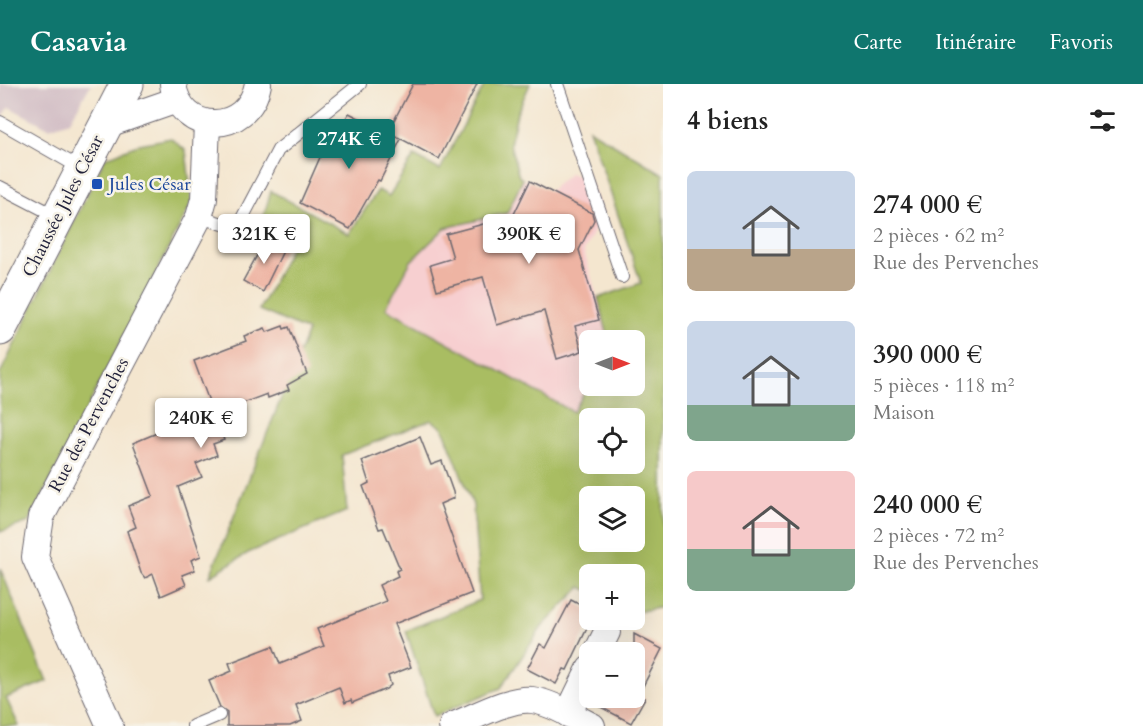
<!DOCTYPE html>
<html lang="fr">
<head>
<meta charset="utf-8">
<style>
	:root { --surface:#fff; --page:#f2f2f2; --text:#222; --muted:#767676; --accent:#0f766e }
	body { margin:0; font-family:Cardo,serif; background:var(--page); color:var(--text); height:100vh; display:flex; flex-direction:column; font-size:22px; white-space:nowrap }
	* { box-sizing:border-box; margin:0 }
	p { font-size:20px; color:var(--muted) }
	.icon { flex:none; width:33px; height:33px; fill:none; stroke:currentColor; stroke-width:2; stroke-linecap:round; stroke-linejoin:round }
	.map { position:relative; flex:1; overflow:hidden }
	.drawer { display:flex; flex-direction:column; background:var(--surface); width:480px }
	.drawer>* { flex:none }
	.needle { width:39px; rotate:90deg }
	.controls { position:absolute; left:579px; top:246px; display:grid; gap:12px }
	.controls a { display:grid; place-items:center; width:66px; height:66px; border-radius:9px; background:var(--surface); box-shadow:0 6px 24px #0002; font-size:30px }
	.price { position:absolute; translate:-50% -51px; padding:0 14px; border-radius:6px; background:#fff; color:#222; font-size:20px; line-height:39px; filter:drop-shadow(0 2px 3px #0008) }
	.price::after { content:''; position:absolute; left:50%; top:36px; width:18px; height:14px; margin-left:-9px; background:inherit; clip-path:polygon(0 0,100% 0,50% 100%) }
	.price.current { background:var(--accent); color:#fff }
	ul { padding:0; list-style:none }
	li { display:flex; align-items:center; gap:18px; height:150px; padding:0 24px }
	li span { display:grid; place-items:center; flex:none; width:168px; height:120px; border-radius:9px; color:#555 }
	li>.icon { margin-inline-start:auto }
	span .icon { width:72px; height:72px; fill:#fffc; stroke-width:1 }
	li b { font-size:26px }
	h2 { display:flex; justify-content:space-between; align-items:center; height:72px; padding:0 24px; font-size:26px }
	header { display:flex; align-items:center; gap:36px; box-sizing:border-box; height:84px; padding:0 30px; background:var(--accent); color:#fff }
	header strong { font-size:28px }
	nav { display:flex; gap:33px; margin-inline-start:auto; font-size:21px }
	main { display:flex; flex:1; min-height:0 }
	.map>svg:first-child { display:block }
	.built { fill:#f7cfd0 }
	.industrial { fill:#d2bdc5 }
	.green { fill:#a9bd62; stroke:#66704e; stroke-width:1.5; fill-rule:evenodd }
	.building { fill:#eeb4a3 }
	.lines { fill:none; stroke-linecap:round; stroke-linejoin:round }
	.service-casing { stroke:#6c676f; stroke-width:14 }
	.minor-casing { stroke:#6c676f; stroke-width:28 }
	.primary-casing { stroke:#6c676f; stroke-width:35 }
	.service { stroke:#fff; stroke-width:12 }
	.minor { stroke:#fff; stroke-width:26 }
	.primary { stroke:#fff; stroke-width:33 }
	.transit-dot { fill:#1a4fb4; stroke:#f7f3e8; stroke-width:2 }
	.labels { text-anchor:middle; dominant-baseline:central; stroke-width:5; stroke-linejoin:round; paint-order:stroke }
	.transit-label { font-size:18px; fill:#164399; stroke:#f7f3e8; text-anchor:start }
	.street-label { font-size:18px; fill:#22223b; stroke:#f7f3e8 }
</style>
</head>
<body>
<header>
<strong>Casavia</strong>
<nav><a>Carte</a><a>Itinéraire</a><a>Favoris</a></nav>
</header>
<main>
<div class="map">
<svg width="663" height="642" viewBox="0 0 663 642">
	<rect width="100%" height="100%" fill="#f7f3e8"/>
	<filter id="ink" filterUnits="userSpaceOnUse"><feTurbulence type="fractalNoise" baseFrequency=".0167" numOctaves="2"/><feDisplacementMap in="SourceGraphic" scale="12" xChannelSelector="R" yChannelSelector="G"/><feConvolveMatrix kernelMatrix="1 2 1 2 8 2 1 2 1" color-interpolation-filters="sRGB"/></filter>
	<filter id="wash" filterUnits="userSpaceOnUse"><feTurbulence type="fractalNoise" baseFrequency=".008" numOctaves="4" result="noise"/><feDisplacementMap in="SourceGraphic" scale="24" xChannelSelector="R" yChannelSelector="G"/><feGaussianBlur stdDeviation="1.35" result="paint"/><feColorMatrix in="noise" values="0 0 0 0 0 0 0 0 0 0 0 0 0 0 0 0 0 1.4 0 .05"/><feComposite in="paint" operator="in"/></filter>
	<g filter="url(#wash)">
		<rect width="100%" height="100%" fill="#f4e6cf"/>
		<polygon class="built" points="570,89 589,97 602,132 584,167 609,256 590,256 589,301 574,329 386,225 411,177 445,144 507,129 523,95 549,107"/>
		<polygon class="industrial" points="0,0 91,0 70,37 49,44 9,23 0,37"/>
		<g class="green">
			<path d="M485,0H530L517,29L510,60L519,93L523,95L507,129L445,144L411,177L386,224L573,328L589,301L634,302V256H609L598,214L641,199L589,45L663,90V523L635,528L634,490H590L589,507L581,503L542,543L501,604L434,632L406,547L480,516L473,421L443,344L431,336L342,371L347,427L248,469L210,492L308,247L259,226L291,163L260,144L271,107L349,150L378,106L389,112L414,72L440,86ZM590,334H634V380H590ZM590,412H634V458H590Z"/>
			<polygon points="171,54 186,67 192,118 29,438 0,448 0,290 105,74 139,60"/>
			<polygon points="0,484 47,597 6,614 19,642 0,642"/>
		</g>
		<g id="blocks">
			<g class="building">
				<polygon points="413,0 477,0 439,75 388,48"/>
				<polygon points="349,29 401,55 380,97 378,96 350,145 300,119 332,46 337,49"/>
				<polygon points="530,97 592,129 594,136 579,166 599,236 575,242 582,267 557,275 544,227 497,241 483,193 437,206 430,181 453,174 446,150 513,132"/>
				<polygon points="267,153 285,163 263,208 243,197"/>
				<polygon points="283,242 284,245 289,243 307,290 287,301 289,306 268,314 267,310 214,330 213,326 224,356 213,360 217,371 196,380 202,393 178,403 201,472 191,476 195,486 182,491 186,501 161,512 153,490 145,494 141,489 127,447 136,443 128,422 153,412 133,359 181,339 179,334 183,330 210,320 194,277 246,257 244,252 265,244 267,248"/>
				<polygon points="420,353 431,381 442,377 453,408 454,414 440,420 472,509 394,540 411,583 388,592 391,601 386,605 352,619 351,616 345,619 339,603 296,621 302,637 290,642 227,642 227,628 220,623 209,597 232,587 229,579 273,562 280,580 324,562 317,545 386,517 379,501 398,492 396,487 400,485 383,444 379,445 363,402 369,399 362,377"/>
				<polygon points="571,516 590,526 590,538 567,586 564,585 556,600 527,585 540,560 546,564"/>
				<polygon points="634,550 662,565 637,614 645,614 631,639 591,618 593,614 634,614"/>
			</g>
		</g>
	</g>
	<g filter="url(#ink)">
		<use href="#blocks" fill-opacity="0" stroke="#6c676f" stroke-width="1.5"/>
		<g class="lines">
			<g class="service-casing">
				<g id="service">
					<polyline points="557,0 622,193"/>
					<polyline points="0,38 82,85"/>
					<polyline points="0,103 56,132"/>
					<polyline points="199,133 237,144 278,66 360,0"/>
					<polyline points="193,642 219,631"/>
				</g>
			</g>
			<g class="minor-casing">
				<g id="minor">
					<path d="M173,0C180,52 248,52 258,0"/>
					<polyline points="105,41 177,16"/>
					<polyline points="597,568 607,548"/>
					<polyline points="568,630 590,585"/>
					<polyline points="110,642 35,473 41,433 199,133 204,115 207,39"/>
					<path d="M452,642C473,634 510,613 532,616C553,619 573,633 592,642"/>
				</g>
			</g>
			<g class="primary-casing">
				<polyline id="primary" points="0,245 127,0"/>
			</g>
			<use href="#service" class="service"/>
			<use href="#minor" class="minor"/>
			<use href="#primary" class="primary"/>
		</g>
	</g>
	<rect class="transit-dot" x="91" y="94" width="12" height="12" rx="3"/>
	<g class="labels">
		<g class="transit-label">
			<text x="109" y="100">Jules César</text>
		</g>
		<g class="street-label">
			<text transform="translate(63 122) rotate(-63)">Chaussée Jules César</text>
			<text transform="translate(89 341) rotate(-62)">Rue des Pervenches</text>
		</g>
	</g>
</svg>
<div class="controls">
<a><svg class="needle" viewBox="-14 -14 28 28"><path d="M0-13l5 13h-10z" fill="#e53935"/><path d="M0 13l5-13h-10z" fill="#767676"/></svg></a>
<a><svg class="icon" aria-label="locate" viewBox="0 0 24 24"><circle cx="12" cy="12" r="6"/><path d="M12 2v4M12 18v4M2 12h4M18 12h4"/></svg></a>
<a><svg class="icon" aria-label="layers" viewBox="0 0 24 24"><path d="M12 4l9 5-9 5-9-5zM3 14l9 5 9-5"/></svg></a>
<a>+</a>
<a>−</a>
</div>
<b class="price current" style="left:349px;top:86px">274K €</b>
<b class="price" style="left:264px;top:181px">321K €</b>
<b class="price" style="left:529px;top:181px">390K €</b>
<b class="price" style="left:201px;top:365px">240K €</b>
</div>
<section class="drawer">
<h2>4 biens<svg class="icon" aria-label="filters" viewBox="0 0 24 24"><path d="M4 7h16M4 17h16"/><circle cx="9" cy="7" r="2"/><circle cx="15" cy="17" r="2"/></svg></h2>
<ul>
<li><span style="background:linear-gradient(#c9d6e8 65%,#b9a48a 0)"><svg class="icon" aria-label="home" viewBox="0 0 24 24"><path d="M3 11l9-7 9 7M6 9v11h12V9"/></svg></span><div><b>274 000 €</b><p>2 pièces · 62 m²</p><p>Rue des Pervenches</p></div></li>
<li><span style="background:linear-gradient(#c9d6e8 70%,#7fa58c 0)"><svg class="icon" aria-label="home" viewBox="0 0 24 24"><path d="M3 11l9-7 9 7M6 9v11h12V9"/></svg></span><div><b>390 000 €</b><p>5 pièces · 118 m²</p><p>Maison</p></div></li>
<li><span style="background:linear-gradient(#f6c9c9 65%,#7fa58c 0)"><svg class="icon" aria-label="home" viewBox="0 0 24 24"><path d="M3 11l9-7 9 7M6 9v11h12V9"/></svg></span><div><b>240 000 €</b><p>2 pièces · 72 m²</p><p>Rue des Pervenches</p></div></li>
</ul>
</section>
</main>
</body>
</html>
